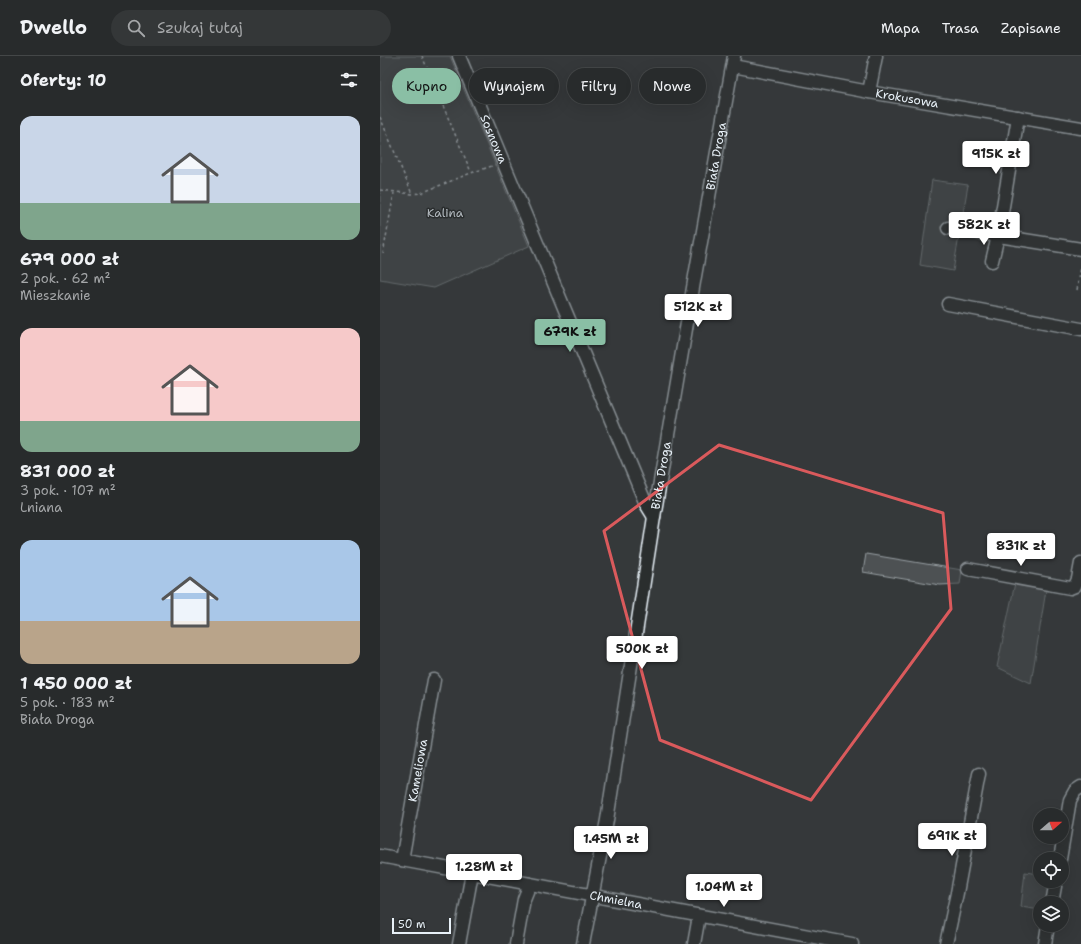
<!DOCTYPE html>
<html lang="pl">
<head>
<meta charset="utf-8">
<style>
	:root { --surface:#282b2c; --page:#343738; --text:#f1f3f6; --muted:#a5a7a9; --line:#444748; --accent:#8abfa5 }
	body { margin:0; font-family:"Shantell Sans",sans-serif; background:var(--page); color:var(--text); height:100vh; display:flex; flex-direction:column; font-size:15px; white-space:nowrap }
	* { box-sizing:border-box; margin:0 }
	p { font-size:13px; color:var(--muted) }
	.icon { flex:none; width:22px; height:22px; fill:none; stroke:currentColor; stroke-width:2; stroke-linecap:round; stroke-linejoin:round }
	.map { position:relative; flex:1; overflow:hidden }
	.panel { display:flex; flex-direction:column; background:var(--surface); width:380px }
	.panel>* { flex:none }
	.hud { position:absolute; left:12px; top:12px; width:380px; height:36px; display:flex; gap:8px }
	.needle { width:26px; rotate:70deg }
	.buttons { position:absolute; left:653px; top:752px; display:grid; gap:8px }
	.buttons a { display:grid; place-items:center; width:36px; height:36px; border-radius:50%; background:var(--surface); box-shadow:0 4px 16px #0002,0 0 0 1px var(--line); font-size:20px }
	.scale { position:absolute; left:12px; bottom:10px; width:59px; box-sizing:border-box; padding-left:4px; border:2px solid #e8f1f8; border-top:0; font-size:11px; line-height:14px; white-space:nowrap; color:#e8f1f8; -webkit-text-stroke:3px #2a2d2e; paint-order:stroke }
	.price { position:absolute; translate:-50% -34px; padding:0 9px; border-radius:4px; background:#fff; color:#222; font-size:13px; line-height:26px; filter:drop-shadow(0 1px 2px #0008) }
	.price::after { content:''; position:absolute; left:50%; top:24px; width:12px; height:9px; margin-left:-6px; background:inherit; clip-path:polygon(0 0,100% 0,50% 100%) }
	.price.selected { background:var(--accent); color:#111 }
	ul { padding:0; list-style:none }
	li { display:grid; align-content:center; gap:8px; height:212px; padding:0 20px }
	li span { display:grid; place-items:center; height:124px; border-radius:12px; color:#555 }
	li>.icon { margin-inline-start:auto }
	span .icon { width:72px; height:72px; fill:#fffc; stroke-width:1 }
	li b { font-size:17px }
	h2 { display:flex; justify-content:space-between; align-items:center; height:48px; padding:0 20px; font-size:17px }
	.chip { padding:0 14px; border-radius:18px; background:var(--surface); box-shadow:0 4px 16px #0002,0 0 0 1px var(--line); font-size:14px; line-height:36px }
	.chip.selected { background:var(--accent); color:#111 }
	header { display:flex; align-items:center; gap:24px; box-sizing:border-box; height:56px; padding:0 20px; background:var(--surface); border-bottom:1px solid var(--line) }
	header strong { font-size:19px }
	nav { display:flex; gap:22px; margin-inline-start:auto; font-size:14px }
	.search { width:280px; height:36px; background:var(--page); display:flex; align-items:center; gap:10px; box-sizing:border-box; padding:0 14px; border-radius:22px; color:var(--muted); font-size:15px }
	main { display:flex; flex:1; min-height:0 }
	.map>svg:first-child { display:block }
	.green { fill:#4d5152; stroke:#9aa1a5 }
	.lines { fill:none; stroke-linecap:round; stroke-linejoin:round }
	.minor-casing { stroke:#e8f1f8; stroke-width:15 }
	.path { stroke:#e8f1f8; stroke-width:1.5; stroke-dasharray:3 3; stroke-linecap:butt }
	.minor { stroke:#2a2d2e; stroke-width:12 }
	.marked { fill:none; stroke:#da5a5c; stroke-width:3; stroke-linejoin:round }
	.labels { text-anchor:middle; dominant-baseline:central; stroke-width:3; stroke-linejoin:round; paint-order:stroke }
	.street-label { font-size:12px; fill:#e8f1f8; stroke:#2a2d2e }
	.park-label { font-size:12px; fill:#b2b9be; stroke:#2a2d2e }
</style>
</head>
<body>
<header>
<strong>Dwello</strong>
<div class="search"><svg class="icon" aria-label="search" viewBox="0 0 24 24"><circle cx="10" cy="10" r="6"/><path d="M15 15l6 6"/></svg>Szukaj tutaj</div>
<nav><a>Mapa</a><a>Trasa</a><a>Zapisane</a></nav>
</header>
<main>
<section class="panel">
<h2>Oferty: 10<svg class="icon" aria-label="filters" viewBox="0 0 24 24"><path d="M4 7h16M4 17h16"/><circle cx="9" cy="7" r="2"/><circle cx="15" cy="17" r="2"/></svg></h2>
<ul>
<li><span style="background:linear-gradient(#c9d6e8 70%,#7fa58c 0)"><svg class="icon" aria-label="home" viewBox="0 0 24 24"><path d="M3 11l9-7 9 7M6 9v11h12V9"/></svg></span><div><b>679 000 zł</b><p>2 pok. · 62 m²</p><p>Mieszkanie</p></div></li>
<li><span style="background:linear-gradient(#f6c9c9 75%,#7fa58c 0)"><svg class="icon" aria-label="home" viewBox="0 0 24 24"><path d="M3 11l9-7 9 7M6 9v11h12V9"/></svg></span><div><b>831 000 zł</b><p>3 pok. · 107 m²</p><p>Lniana</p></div></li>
<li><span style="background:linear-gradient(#a9c7e8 65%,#b9a48a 0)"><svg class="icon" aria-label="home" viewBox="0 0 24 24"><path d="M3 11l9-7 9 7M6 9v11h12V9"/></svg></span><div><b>1 450 000 zł</b><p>5 pok. · 183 m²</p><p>Biała Droga</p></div></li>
</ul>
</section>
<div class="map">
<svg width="701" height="888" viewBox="0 0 701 888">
	<rect width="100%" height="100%" fill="#35393a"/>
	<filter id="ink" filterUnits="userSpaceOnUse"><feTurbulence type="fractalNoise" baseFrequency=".025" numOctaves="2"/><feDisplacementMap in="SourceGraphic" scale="8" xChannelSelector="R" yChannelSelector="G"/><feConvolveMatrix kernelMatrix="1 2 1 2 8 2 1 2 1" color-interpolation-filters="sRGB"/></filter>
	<g filter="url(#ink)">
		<g class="green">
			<polygon points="0,0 70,0 149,190 54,232 0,223"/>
			<polygon points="552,124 588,129 573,215 540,209"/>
			<polygon points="486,498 582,514 580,528 560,529 483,516"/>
			<polygon points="635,527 666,534 651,627 617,611"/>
			<polygon points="645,816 660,818 660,825 671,825 668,847 660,847 660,854 641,851"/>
		</g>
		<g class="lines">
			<g class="minor-casing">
				<g id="minor">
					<path id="s1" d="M79,0L266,448L274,461"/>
					<path id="s2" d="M353,10L489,36L701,72"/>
					<polyline points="489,36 496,0"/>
					<polyline points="568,172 701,193"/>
					<polyline points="612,205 618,180 638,61"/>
					<polyline points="568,248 701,273"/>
					<polyline points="588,513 690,532 695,530 698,523 701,507"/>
					<path id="s3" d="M0,800L472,888"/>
					<polyline points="680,803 690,744 695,735 701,731"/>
					<path id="s4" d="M22,804L54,624"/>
					<polyline points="672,847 676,825"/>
					<polyline points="79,888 92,817"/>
					<polyline points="136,888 144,843 150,828"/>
					<path id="s5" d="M203,888L227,764L274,461L315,220L354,0"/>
					<polyline points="314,888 319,860"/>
					<polyline points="566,888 577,837 599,718"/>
					<polyline points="665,888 668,869"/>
				</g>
			</g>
			<g class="path">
				<polyline points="42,0 91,116"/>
				<polyline points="0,61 32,138"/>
				<polyline points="0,134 32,138 41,137 91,117 115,109"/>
				<polyline points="3,198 14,137"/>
				<polyline points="697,234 701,211"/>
			</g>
			<use href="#minor" class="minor"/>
		</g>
	</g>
	<path d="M0 0H701V888H0ZM339,389L563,457L571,553L431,744L280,684L224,475Z" fill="#35393a" fill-opacity=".55" fill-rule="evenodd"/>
	<path class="marked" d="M339,389L563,457L571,553L431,744L280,684L224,475Z"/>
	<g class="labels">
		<g class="street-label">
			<text stroke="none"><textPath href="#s2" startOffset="177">Krokusowa</textPath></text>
			<text stroke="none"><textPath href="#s1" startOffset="90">Sosnowa</textPath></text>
			<text stroke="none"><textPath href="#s5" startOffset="799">Biała Droga</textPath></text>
			<text stroke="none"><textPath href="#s5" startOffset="475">Biała Droga</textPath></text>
			<text stroke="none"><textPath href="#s4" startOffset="91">Kameliowa</textPath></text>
			<text stroke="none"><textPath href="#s3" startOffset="240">Chmielna</textPath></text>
		</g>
		<g class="park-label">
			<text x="65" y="157">Kalina</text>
		</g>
	</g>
</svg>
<div class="buttons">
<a><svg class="needle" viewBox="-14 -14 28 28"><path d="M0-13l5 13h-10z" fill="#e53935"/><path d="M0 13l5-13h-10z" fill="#a5a7a9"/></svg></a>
<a><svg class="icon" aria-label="locate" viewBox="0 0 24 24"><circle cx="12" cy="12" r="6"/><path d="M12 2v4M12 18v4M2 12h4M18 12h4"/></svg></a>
<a><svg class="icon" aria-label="layers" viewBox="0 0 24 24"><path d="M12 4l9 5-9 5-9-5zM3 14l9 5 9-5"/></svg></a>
</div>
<div class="scale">50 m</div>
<b class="price" style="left:616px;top:119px">915K zł</b>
<b class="price" style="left:604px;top:190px">582K zł</b>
<b class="price" style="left:318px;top:272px">512K zł</b>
<b class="price selected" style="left:190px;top:297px">679K zł</b>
<b class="price" style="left:641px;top:511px">831K zł</b>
<b class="price" style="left:262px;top:614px">500K zł</b>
<b class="price" style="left:572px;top:801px">691K zł</b>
<b class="price" style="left:231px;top:804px">1.45M zł</b>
<b class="price" style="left:104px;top:832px">1.28M zł</b>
<b class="price" style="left:344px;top:852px">1.04M zł</b>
<div class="hud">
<a class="chip selected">Kupno</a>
<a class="chip">Wynajem</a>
<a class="chip">Filtry</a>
<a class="chip">Nowe</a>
</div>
</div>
</main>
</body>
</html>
